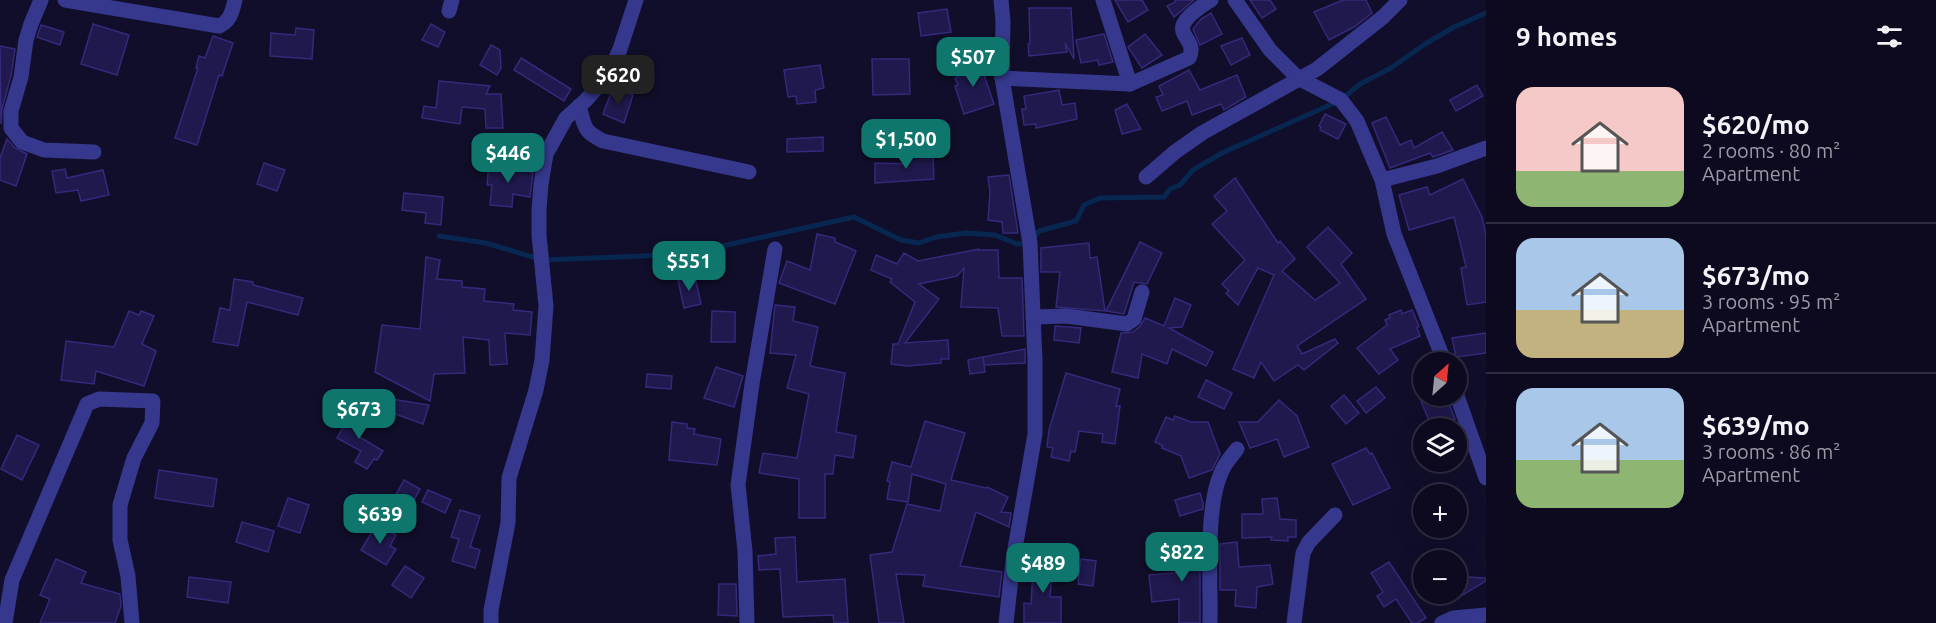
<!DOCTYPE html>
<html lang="en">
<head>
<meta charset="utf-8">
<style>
	:root { --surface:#0d0a20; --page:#161329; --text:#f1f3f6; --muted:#9a9aa5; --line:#2d2b3e; --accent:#0f766e }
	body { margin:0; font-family:Ubuntu,sans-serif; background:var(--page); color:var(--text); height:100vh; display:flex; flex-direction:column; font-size:22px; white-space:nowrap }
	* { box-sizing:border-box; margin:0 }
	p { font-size:20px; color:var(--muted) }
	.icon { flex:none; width:33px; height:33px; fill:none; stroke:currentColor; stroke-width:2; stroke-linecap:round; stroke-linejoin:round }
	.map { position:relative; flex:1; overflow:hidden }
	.side { display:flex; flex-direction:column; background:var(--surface); width:450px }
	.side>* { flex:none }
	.needle { width:39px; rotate:27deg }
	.controls { position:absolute; left:1413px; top:352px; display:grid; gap:12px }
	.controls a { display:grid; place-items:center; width:54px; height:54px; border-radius:50%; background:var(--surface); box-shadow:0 6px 24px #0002,0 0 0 2px var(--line); font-size:30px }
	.price { position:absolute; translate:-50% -51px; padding:0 14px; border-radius:12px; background:var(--accent); color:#fff; font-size:20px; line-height:39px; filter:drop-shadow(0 2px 3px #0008) }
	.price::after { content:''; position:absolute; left:50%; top:36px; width:18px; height:14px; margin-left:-9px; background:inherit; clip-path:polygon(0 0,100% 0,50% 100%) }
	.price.selected { background:#222; color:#fff }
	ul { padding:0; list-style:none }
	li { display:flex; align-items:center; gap:18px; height:150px; padding:0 30px }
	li+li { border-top:2px solid var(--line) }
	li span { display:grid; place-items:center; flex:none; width:168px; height:120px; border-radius:18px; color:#555 }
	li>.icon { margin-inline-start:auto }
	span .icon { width:72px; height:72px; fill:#fffc; stroke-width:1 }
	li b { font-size:26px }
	h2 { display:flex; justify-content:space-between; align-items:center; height:72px; padding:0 30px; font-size:26px }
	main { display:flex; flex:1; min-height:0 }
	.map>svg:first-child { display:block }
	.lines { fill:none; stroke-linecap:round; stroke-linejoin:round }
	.stream { stroke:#082750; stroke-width:5 }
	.building { fill:#20194d; stroke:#34297b; stroke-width:1.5 }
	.street { stroke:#36388d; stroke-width:15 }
</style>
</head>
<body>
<main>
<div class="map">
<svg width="1486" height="623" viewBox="0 0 1486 623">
	<rect width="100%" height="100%" fill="#110e2b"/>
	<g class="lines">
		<polyline class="stream" points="439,236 486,243 543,260 643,256 690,253 854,217 901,240 919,243 936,237 966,233 995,235 1017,244 1030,243 1039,231 1076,221 1084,205 1100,198 1164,197 1170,189 1180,185 1193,170 1222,153 1341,100 1360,84 1391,68 1425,44 1454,27 1486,13"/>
	</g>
	<g class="building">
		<polygon points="1115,0 1142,0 1148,10 1128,22"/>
		<polygon points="1175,0 1194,0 1174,17 1167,6 1175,2"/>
		<polygon points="1250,0 1270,0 1276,9 1262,18"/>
		<polygon points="1343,0 1366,0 1372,13 1354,27 1329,40 1314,12"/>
		<polygon points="1029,8 1071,8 1074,59 1065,43 1067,52 1029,56 1028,44 1030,43"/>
		<polygon points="947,9 951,32 921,36 918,13"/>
		<polygon points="1211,13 1222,34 1200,45 1193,29 1201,19"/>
		<polygon points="93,24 129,35 117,75 81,64"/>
		<polygon points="431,24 445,32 438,47 422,40"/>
		<polygon points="41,25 64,32 60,45 37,37"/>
		<polygon points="296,28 314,30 312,59 270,56 271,33 295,35"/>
		<polygon points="1104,34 1113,62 1099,65 1098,60 1081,63 1076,40"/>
		<polygon points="1145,34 1162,55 1142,68 1128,47"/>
		<polygon points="213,36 233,43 222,76 219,75 197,145 175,138 198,68 196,68 199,56 205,58"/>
		<polygon points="1242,38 1250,55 1231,65 1221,46"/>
		<polygon points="491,45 500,50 501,68 497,75 480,65"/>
		<polygon points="0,46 15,49 11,75 2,109 1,124"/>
		<polygon points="521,58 571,89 564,101 514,70"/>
		<polygon points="872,59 909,59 910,94 873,95"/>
		<polygon points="979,60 994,104 964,114 955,86 958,85 955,78 959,76 956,68"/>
		<polygon points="820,65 824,88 815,90 816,102 797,104 796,96 788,97 784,70"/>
		<polygon points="1189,70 1200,90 1237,75 1246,97 1224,110 1221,104 1192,115 1187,101 1162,111 1156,97 1163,95 1159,86"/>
		<polygon points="439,81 490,86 486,94 501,94 503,128 486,128 485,109 462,107 460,124 422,118 424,106 436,108"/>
		<polygon points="1477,85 1483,96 1456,111 1450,100"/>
		<polygon points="612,90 618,93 619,90 633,95 624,123 603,114"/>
		<polygon points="1059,90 1062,105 1075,103 1077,119 1036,128 1036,124 1024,125 1022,109 1026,109 1024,96"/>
		<polygon points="1127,104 1141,129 1122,134 1115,110"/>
		<polygon points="1325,114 1346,124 1338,139 1320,130 1321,127 1319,126"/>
		<polygon points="1386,117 1400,145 1411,140 1414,148 1442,132 1453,150 1433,157 1430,153 1390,168 1372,123"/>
		<polygon points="823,137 823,151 787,152 787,139"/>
		<polygon points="7,139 15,148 27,154 16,186 0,180 0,158"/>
		<polygon points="933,154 934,179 875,183 875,163 908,164 907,156"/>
		<polygon points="264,163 285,170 277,191 257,184"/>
		<polygon points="489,163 520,166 519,170 533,172 530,197 513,194 512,207 490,205 492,185 487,185"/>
		<polygon points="65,169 67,178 103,170 109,195 81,201 78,190 56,193 52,171"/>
		<polygon points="1009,175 1018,233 1003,233 1002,222 988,220 990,192 988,177"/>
		<polygon points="1235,178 1278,243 1280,241 1295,259 1282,271 1315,300 1340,283 1307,247 1328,227 1352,253 1341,264 1366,299 1297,346 1302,354 1335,339 1338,343 1304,370 1298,365 1274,381 1261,362 1254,378 1233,369 1274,275 1258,268 1238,305 1226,293 1229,291 1222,284 1245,260 1212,224 1227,211 1214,196"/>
		<polygon points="1463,179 1482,217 1486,235 1486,302 1467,305 1461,268 1466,267 1454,217 1409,230 1399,195 1427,187 1430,195"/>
		<polygon points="404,193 443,197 441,225 425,223 426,213 402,210"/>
		<polygon points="817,234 835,238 835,242 856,251 835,304 779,283 787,261 810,270"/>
		<polygon points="1140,242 1162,253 1147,284 1134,282 1124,314 1106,311"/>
		<polygon points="1089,243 1090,258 1097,257 1105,311 1056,307 1060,272 1041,272 1041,248"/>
		<polygon points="979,249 977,250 998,250 999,278 1022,278 1024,336 1002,336 998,308 961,307 964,268 957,276 919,284 939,299 905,343 948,340 949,359 941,359 941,363 907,366 891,364 893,344 898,344 915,302 890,282 892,279 871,270 876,255 897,264 904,253 918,261"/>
		<polygon points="426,257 440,260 437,279 462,281 462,287 485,289 484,301 514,304 513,310 532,312 530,335 505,333 507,364 490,365 489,340 463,337 465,373 434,374 430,401 375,372 382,325 420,329"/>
		<polygon points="695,277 701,304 684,308 678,280"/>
		<polygon points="234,279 253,282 253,285 303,298 298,315 247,302 238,346 213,342 220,308 230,310"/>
		<polygon points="1175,298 1191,305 1182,327 1169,328 1213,352 1206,366 1172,349 1167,364 1142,354 1138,378 1112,372 1121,333 1133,332 1140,326 1145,318 1164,326"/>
		<polygon points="775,305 795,307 793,321 818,327 810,366 845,373 836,432 856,436 853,458 835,455 833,474 825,474 825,518 799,518 799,479 759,473 763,453 797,458 809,394 787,388 796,355 770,353"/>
		<polygon points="1401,310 1402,314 1412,310 1419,326 1417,328 1420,336 1390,349 1398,360 1379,374 1357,348 1387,325 1385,320 1390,318 1389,315"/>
		<polygon points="129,311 139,315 141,311 154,316 142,344 156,351 144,386 96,371 94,384 61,380 66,341 114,347"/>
		<polygon points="712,311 735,312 735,342 711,342"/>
		<polygon points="1055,326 1081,328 1079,343 1054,340"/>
		<polygon points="1486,333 1486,353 1456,357 1452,338"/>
		<polygon points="1025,349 1025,363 984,365 983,357"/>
		<polygon points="983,357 985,372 970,374 968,360"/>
		<polygon points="716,367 743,376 734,407 704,398"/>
		<polygon points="1066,373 1120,389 1116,406 1120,406 1115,444 1102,442 1103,434 1079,431 1075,452 1071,451 1069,461 1051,457 1053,448 1047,447 1049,430"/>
		<polygon points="647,374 672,376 671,389 646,387"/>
		<polygon points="1206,380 1232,393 1224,409 1198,397"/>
		<polygon points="1376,387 1385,398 1366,413 1357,401"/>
		<polygon points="367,395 429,405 423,424 390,412 389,418 363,414"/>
		<polygon points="1344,395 1359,413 1346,424 1331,406"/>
		<polygon points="1419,396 1446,396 1455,419 1432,428"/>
		<polygon points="1279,400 1297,416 1309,447 1284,457 1277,439 1250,448 1239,422 1258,422"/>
		<polygon points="353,410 368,418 358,436 383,451 377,460 374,459 367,469 355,462 361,451 337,438"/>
		<polygon points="1175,416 1191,422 1208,422 1220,454 1212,470 1189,478 1181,456 1162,448 1163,446 1155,442 1166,417 1173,420"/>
		<polygon points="925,421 965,433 951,480 986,488 987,487 1008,497 1001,512 1011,513 1009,527 976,512 960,566 1002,572 999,597 923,586 925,575 896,574 904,623 879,623 870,555 892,552 907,504 940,511 946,484 912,474 908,502 887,499 890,482 887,481 892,462 911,467"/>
		<polygon points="672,422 687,424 687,428 695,429 694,434 721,439 717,465 669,460"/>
		<polygon points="17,435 39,445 22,480 1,469"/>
		<polygon points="1366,448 1370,454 1372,453 1390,488 1353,505 1332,464"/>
		<polygon points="159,470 217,479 213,507 155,498"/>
		<polygon points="404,480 420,489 408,511 392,502"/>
		<polygon points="428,490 451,500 445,513 422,502"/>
		<polygon points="1200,493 1203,503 1203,509 1180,516 1175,500"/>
		<polygon points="288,498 309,505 300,533 278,526"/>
		<polygon points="1277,498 1280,519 1296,520 1296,537 1288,537 1288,541 1271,540 1272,537 1242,538 1242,514 1263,514 1262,499"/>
		<polygon points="460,510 480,516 470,547 480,550 475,568 452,561 459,539 451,537"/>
		<polygon points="242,522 274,531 268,552 236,542"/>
		<polygon points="377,524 396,535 390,546 396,549 386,565 361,550"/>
		<polygon points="795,537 797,582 845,579 848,623 834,623 833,615 783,617 780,569 759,570 758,556 776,554 775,538"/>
		<polygon points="1200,541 1200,623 1179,623 1179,599 1152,602 1149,575 1176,573 1173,544"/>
		<polygon points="1237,542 1239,567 1270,565 1273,584 1257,587 1256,608 1235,606 1236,590 1220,590 1220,544"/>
		<polygon points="1034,554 1053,555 1050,597 1061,597 1061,623 1024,623 1024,603 1031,604"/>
		<polygon points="56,559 86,572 81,583 120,594 121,606 115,623 40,623 50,599 40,595"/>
		<polygon points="1081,559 1096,561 1093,586 1078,584"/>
		<polygon points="1389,562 1426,618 1417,623 1412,623 1396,599 1384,607 1377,596 1383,592 1371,573"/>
		<polygon points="405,566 424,578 411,598 392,585"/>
		<polygon points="189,577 231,582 228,603 187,597"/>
		<polygon points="1467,577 1486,578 1486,581 1456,599 1456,583"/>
		<polygon points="719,584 736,584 737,616 718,615"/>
	</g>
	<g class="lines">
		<g class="street">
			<polyline points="41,0 31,24 26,40 21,77 11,111 11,128 22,142 44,150 94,152"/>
			<path d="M65,0L219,26C231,21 232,11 235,0"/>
			<polyline points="1001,0 1003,21 1002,78 1030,243 1035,361 1035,434 1013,560 1006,623"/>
			<polyline points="1103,0 1130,84"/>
			<polyline points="1235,0 1270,50 1298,78 1341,100 1357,121 1382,180 1394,234 1445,363"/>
			<polyline points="449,11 452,0"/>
			<path d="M1002,78L1130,84L1189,58C1201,34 1155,35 1211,0"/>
			<path d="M579,106C585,127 583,131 603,141L749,172"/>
			<polyline points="1146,177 1175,152 1202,133 1317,69 1383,17 1400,0"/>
			<polyline points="1382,180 1437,166 1486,148"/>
			<polyline points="1033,317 1066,316 1127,324 1134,319 1142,292"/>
			<polyline points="1456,393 1486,478"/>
			<polyline points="5,623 12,580 87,404 99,399 153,401 152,423 134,458 120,505 120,540 128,576 132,623"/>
			<polyline points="491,623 491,610 508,523 509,478 536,390 542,360 546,306 539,235 539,209 541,184 546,154 566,118 586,100 608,75 620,49 636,0"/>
			<polyline points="747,623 745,551 738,485 752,384 775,249"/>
			<path d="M1210,623C1211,582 1205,509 1221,473C1224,464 1231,457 1237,449"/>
			<polyline points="1294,623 1303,553 1309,542 1335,515"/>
			<polyline points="1442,623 1453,618 1486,615"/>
		</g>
	</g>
</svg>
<div class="controls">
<a><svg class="needle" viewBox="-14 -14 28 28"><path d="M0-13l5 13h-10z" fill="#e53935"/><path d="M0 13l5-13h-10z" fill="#9a9aa5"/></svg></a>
<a><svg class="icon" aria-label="layers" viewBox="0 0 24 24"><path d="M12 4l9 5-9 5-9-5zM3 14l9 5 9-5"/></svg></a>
<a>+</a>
<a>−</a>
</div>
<b class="price" style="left:973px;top:88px">$507</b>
<b class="price selected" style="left:618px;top:106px">$620</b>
<b class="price" style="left:906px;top:170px">$1,500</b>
<b class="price" style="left:508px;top:184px">$446</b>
<b class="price" style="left:689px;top:292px">$551</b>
<b class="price" style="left:359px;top:440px">$673</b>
<b class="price" style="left:380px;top:545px">$639</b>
<b class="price" style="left:1182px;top:583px">$822</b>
<b class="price" style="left:1043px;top:594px">$489</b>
</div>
<section class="side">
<h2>9 homes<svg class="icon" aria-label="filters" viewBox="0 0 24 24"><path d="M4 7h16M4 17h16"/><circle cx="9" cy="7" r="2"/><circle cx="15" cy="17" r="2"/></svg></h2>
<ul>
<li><span style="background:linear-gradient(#f6c9c9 70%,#8fb573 0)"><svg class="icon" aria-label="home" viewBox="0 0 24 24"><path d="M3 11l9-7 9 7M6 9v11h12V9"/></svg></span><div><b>$620/mo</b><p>2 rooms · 80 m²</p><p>Apartment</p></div></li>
<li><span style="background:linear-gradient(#a9c7e8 60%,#c2b280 0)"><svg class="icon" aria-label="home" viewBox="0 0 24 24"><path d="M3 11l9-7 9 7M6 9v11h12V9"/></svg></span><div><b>$673/mo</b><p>3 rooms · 95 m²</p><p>Apartment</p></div></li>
<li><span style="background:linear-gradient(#a9c7e8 60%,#8fb573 0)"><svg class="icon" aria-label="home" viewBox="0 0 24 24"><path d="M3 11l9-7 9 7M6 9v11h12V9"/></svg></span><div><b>$639/mo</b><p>3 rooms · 86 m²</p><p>Apartment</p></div></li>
</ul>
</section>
</main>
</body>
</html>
